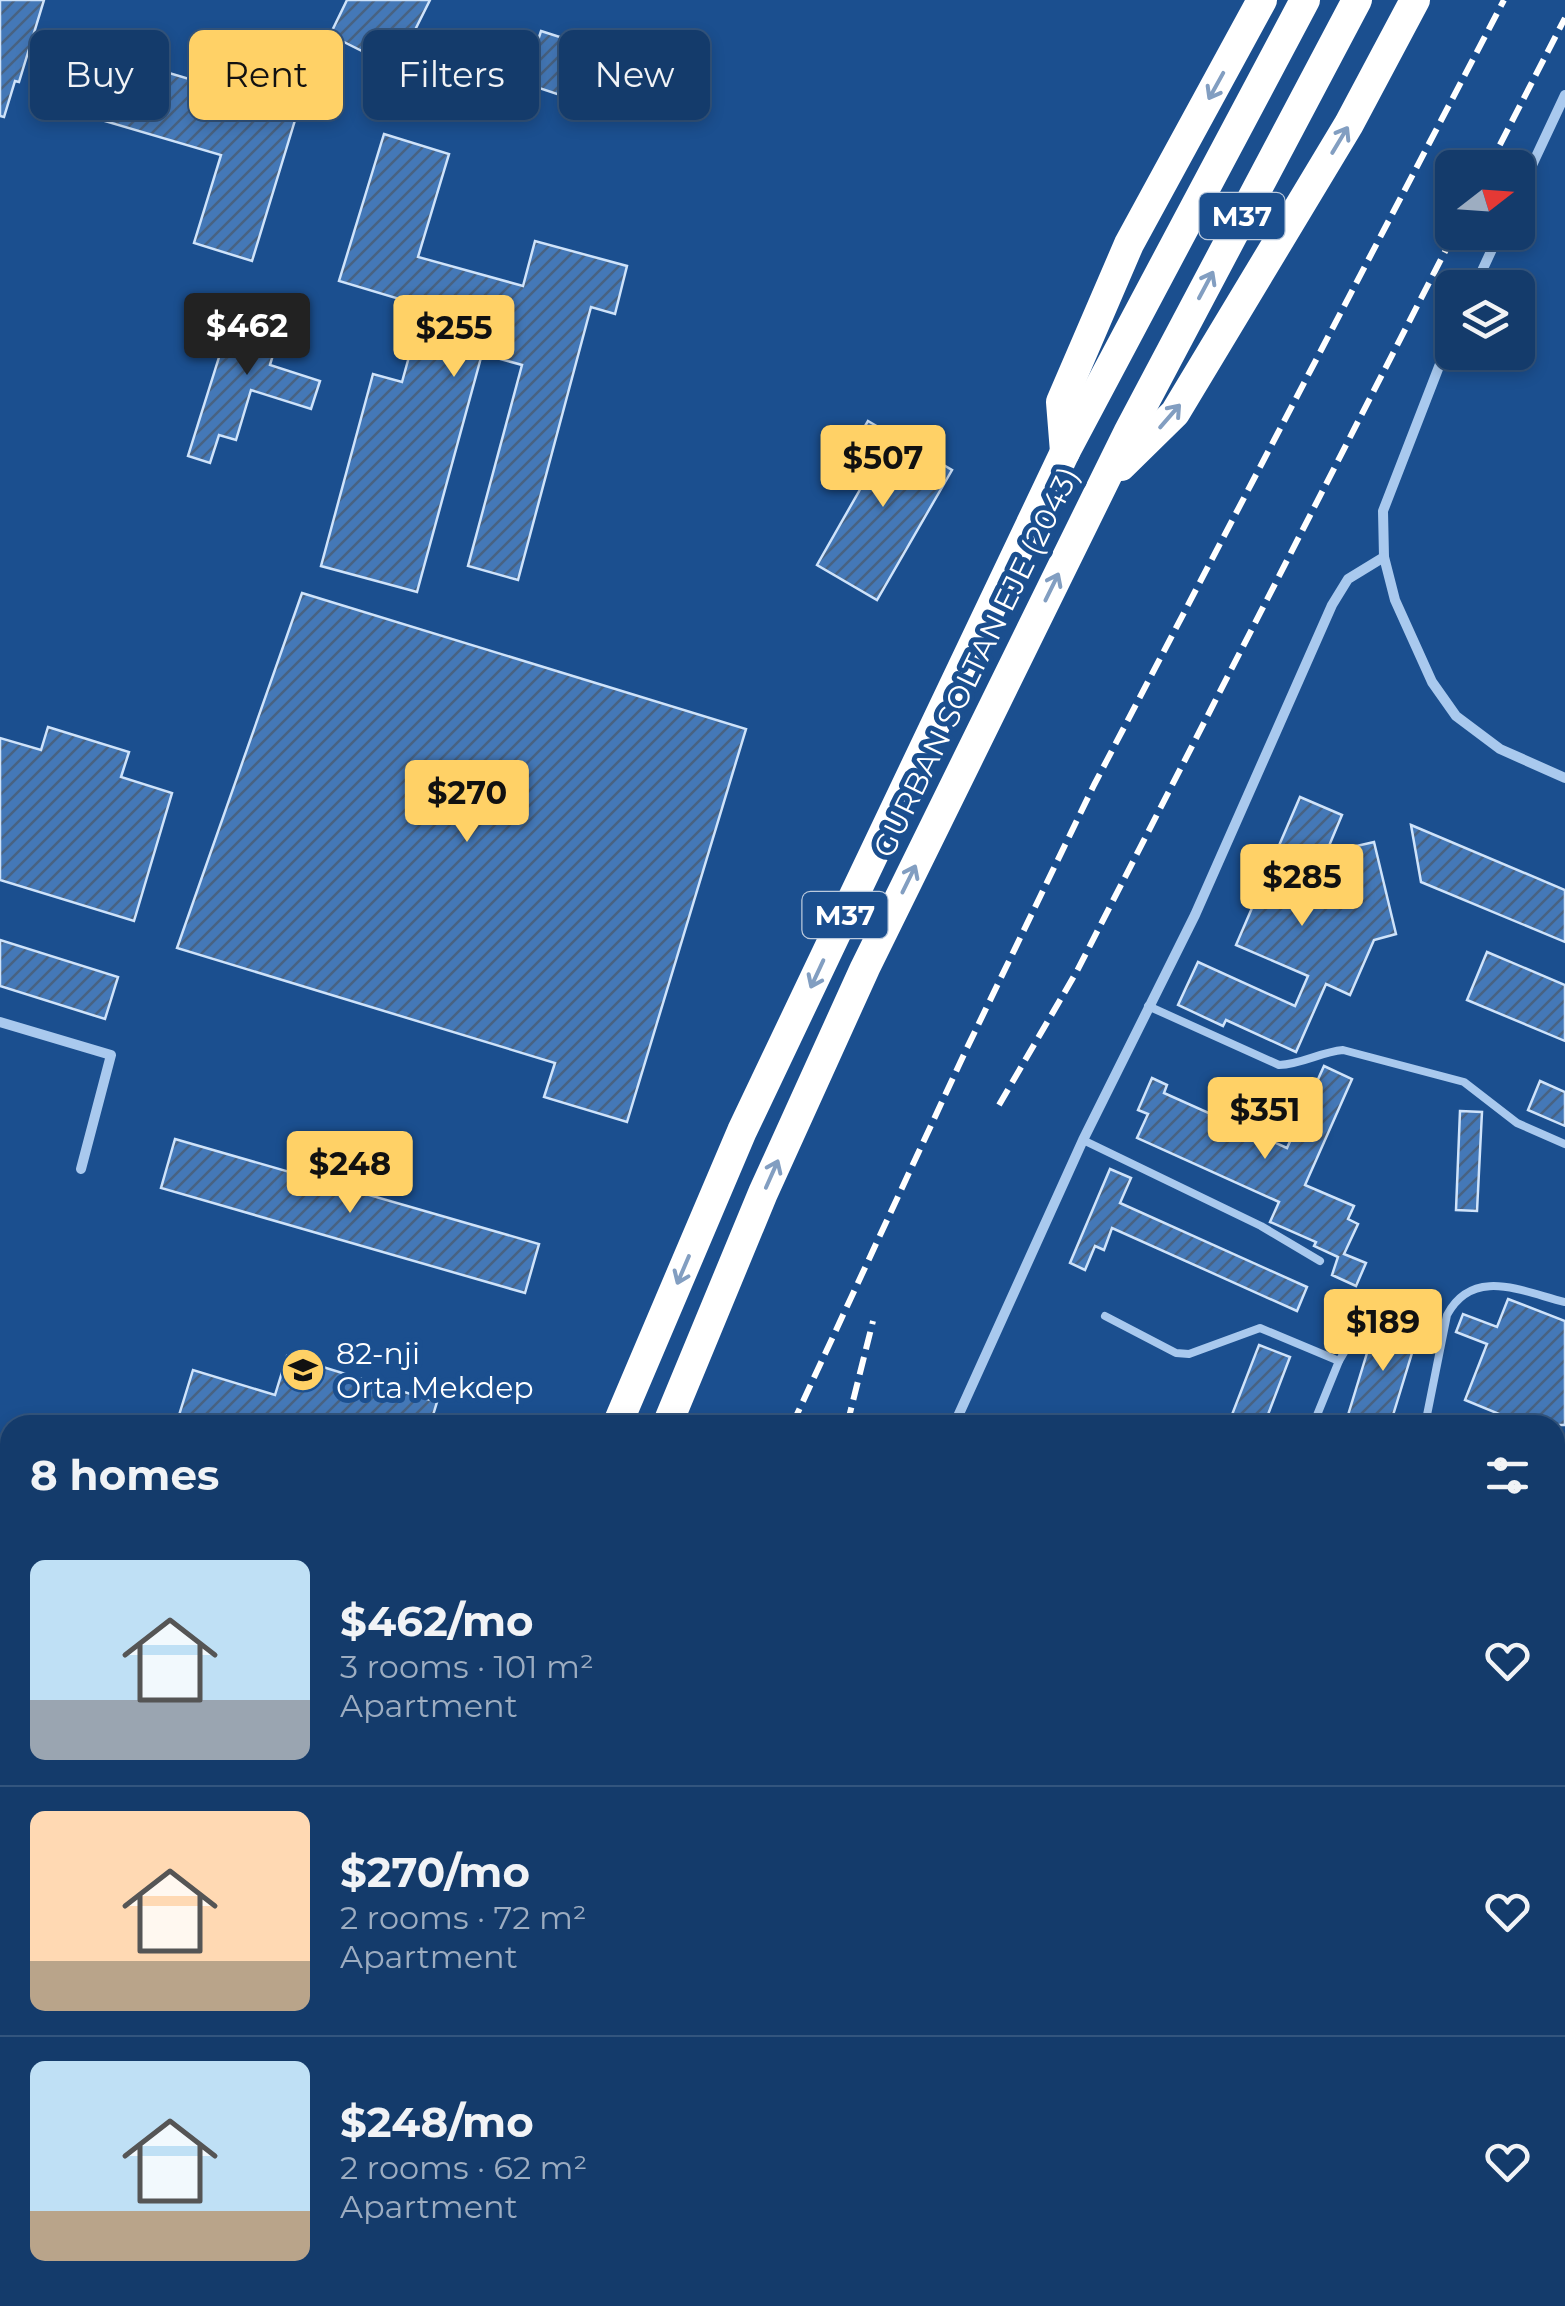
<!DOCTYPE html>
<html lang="en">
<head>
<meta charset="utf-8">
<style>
	:root { --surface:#143b6b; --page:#214673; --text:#f1f3f6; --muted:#9dadc1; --line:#33557e; --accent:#ffd166 }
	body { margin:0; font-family:Montserrat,sans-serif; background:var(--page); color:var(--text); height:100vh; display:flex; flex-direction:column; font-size:38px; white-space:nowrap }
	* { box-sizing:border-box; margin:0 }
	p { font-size:32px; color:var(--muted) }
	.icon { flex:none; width:55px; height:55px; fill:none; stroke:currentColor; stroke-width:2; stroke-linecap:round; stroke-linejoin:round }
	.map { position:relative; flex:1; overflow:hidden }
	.details { position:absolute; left:0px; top:1415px; width:1565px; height:892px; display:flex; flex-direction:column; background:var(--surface); border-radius:30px 30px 0 0; box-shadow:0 5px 15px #0003,0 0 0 2px var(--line) }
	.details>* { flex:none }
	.top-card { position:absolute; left:30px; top:30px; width:1000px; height:90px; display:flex; gap:20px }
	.needle { width:65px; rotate:73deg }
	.fabs { position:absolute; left:1435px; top:150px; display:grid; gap:20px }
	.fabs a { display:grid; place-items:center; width:100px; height:100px; border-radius:15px; background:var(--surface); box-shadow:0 5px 15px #0003,0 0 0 2px var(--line); font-size:50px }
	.price { position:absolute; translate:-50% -85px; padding:0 22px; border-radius:10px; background:var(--accent); color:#111; font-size:32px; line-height:65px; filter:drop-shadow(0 2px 5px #0008) }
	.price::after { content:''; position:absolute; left:50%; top:60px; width:30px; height:22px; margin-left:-15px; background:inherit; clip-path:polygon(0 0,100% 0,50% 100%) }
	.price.current { background:#222; color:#fff }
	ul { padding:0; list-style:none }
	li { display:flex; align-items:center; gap:30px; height:250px; padding:0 30px }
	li+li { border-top:2px solid var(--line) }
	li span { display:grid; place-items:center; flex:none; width:280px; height:200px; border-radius:15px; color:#555 }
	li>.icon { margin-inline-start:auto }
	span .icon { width:120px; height:120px; fill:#fffc; stroke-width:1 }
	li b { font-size:42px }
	h2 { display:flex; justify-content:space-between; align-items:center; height:120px; padding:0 30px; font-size:42px }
	.pill { padding:0 35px; border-radius:15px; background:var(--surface); box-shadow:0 5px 15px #0003,0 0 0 2px var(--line); font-size:35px; line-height:90px }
	.pill.current { background:var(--accent); color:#111 }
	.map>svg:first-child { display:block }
	.building { fill:url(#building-hatch); stroke:#cfe3fa; stroke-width:2.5 }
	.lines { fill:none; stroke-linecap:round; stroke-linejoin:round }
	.lane { stroke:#a9c9ee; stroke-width:8 }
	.street { stroke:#a9c9ee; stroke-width:10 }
	.highway { stroke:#fff; stroke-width:30 }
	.rail { stroke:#fff; stroke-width:6; stroke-dasharray:18 8; stroke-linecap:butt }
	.oneway { stroke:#829ec1 }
	.labels { text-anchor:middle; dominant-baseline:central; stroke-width:10; stroke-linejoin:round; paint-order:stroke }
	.shield { fill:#1b4f8f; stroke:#bbcadd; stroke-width:2.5 }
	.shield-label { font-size:28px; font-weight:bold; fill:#fff }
	.street-label { font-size:30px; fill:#fff; stroke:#1b4f8f }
	.poi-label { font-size:30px; fill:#fff; stroke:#1b4f8f; text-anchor:start }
</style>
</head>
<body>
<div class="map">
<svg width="1565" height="2306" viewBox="0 0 1565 2306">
	<defs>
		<pattern id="building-hatch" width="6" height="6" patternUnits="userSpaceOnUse" patternTransform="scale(2.5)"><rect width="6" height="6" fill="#4478b7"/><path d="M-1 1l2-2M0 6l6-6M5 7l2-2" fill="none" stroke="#486282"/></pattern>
	</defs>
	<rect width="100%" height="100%" fill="#1b4f8f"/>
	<g class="building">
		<polygon points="0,0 44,0 19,82 15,81 4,117 0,116"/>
		<polygon points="347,0 430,0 396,68 330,35"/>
		<polygon points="541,31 691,79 681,110 591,81 584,103 524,83"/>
		<polygon points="85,48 213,86 211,92 246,103 251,86 293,99 288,115 296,117 252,261 194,243 221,155 67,110"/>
		<polygon points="384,134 449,154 418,257 523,286 535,241 627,266 615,314 591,307 518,580 468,566 522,365 482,354 417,592 321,566 373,374 402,382 423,306 339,281"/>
		<polygon points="237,300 285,315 270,365 320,381 311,409 251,390 236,440 219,435 210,463 188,456"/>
		<polygon points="868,421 952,470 877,600 817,565 870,472 846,458"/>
		<polygon points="302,593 746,729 627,1122 544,1097 555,1063 177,948"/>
		<polygon points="48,727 129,752 121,777 172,793 134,921 0,880 0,738 41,750"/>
		<polygon points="1300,797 1342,815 1326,853 1374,842 1396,934 1374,940 1350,995 1326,984 1296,1052 1226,1020 1223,1026 1178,1005 1198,962 1295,1006 1308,976 1236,945"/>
		<polygon points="1411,825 1565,890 1565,942 1421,882"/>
		<polygon points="0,940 118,977 105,1019 0,986"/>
		<polygon points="1487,952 1565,985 1565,1041 1467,1000"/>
		<polygon points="1324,1066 1352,1079 1305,1185 1354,1206 1348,1219 1358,1224 1344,1254 1366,1263 1356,1286 1332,1275 1338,1257 1314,1246 1316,1242 1270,1222 1279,1202 1137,1138 1148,1114 1138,1110 1152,1078 1167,1085 1164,1093 1287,1148"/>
		<polygon points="1540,1081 1565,1092 1565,1126 1528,1110"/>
		<polygon points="1460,1111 1482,1112 1477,1211 1456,1210"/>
		<polygon points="175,1139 539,1244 525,1293 161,1188"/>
		<polygon points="1110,1169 1131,1178 1120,1203 1307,1287 1297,1311 1112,1228 1104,1250 1095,1246 1085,1270 1070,1263"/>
		<polygon points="1508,1299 1565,1321 1565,1425 1526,1425 1465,1400 1487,1344 1456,1332 1463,1314 1497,1327"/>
		<polygon points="1378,1317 1419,1330 1390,1425 1345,1425"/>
		<polygon points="1259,1345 1290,1357 1264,1425 1228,1425"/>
		<polygon points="287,1356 437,1402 430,1425 176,1425 193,1370 275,1395"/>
	</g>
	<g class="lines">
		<g class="lane">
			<path d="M1148,1006L1279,1065C1303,1064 1320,1052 1343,1050L1464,1082L1517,1123L1565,1144"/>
			<polyline points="1083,1140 1261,1226 1320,1261"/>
			<polyline points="1105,1316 1176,1353 1189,1354 1260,1328 1339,1361"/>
			<polyline points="1313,1425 1339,1361 1355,1334"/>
			<path d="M1425,1425L1447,1315C1473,1266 1523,1292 1565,1302"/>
			<polyline points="1555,1555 1565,1559"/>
			<polyline points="1555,1691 1565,1668"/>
			<polyline points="0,1730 10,1733"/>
			<polyline points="228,2306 231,2298"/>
			<polyline points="1344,2306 1347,2298"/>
		</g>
		<g class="street">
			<polyline points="1518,195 1565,95"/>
			<polyline points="1474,288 1500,232"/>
			<polyline points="1452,333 1383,511 1384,557 1395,600 1432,682 1456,716 1500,749 1565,778"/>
			<polyline points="0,1022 111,1055 81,1169"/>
			<polyline points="954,1425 1083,1140 1195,915 1332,605 1348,579 1384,557"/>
			<polyline points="0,1587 10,1590"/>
			<polyline points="0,2119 10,2122"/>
			<polyline points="1555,2253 1565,2231"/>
			<polyline points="56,2306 58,2298"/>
			<polyline points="1531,2306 1535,2298"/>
		</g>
		<g class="highway">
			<polyline points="1065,452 1061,402 1129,244 1262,0"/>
			<polyline points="1121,466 1175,413 1349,124 1415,0"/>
			<polyline points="617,1425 742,1131 1065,452 1305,0"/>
			<polyline points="667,1425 763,1193 865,968 1128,433 1357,0"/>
			<polyline points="298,2306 301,2298"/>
			<polyline points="336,2306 339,2298"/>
		</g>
		<g class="rail">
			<polyline points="1488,168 1565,18"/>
			<polyline points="999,1105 1077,971 1455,232"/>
			<polyline points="792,1425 966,1050 1094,785 1504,0"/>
			<polyline points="847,1425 873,1321"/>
			<polyline points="923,2298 933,2306"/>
			<polyline points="977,2298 986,2306"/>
			<polyline points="1023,2298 1032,2306"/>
			<polyline points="1063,2298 1073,2306"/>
			<polyline points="447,2306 450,2298"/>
			<polyline points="479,2306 482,2298"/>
			<polyline points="598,2306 601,2298"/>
			<polyline points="625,2306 628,2298"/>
		</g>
	</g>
	<defs><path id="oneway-shaft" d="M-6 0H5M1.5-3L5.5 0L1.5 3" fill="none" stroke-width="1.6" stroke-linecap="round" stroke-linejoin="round" transform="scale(2.5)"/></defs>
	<g class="oneway">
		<use href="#oneway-shaft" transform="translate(1216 86) rotate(119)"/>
		<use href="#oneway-shaft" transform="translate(1340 140) rotate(-59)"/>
		<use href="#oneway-shaft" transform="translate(1206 285) rotate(-62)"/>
		<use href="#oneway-shaft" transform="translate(1170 416) rotate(-49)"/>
		<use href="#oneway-shaft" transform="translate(1052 587) rotate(-64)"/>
		<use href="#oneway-shaft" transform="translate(909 879) rotate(-64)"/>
		<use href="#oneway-shaft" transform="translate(817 974) rotate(115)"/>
		<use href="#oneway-shaft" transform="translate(772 1174) rotate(-66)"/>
		<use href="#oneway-shaft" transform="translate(683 1270) rotate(113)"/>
	</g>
	<defs>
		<g id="school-disc" transform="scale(2.25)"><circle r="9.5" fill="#ffd166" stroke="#1b4f8f"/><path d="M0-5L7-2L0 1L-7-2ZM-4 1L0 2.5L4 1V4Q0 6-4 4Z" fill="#111"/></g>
	</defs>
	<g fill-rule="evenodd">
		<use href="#school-disc" x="303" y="1370"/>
	</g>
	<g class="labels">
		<g class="shield">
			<rect x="1199.5" y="193" width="85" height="46" rx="8"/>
			<rect x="802.5" y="892" width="85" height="46" rx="8"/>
		</g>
		<g class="shield-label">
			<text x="1242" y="216">M37</text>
			<text x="845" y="915">M37</text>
		</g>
		<g class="street-label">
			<text transform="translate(976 662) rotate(-64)">GURBAN SOLTAN EJE (2043)</text>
		</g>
		<g class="poi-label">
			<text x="336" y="1353">82-nji<tspan x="336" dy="34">Orta Mekdep</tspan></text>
		</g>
	</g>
</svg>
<div class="fabs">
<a><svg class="needle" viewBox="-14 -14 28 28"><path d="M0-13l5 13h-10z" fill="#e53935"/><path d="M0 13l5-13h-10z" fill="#9dadc1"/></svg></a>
<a><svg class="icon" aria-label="layers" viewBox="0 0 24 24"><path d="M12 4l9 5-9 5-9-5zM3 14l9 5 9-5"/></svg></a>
</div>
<b class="price current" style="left:247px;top:378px">$462</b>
<b class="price" style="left:454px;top:380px">$255</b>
<b class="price" style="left:883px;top:510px">$507</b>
<b class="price" style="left:467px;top:845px">$270</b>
<b class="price" style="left:1302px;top:929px">$285</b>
<b class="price" style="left:1265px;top:1162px">$351</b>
<b class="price" style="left:350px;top:1216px">$248</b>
<b class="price" style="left:1383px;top:1374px">$189</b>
<div class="top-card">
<a class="pill">Buy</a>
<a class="pill current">Rent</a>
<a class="pill">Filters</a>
<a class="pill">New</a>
</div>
<section class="details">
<h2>8 homes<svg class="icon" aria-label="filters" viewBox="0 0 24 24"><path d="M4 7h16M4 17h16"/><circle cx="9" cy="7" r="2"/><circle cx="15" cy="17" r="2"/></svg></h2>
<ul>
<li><span style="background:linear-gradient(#bfe0f5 70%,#9aa5b1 0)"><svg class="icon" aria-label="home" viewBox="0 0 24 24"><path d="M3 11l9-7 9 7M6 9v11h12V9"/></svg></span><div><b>$462/mo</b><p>3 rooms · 101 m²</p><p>Apartment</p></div><svg class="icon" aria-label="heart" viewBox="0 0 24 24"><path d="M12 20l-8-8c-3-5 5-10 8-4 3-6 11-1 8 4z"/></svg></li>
<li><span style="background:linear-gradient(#ffd9b3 75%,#b9a48a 0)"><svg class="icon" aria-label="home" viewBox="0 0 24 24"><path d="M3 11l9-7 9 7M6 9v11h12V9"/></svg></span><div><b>$270/mo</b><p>2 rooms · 72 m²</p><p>Apartment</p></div><svg class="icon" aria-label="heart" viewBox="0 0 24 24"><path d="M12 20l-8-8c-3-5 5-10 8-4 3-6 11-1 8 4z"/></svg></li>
<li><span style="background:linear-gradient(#bfe0f5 75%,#b9a48a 0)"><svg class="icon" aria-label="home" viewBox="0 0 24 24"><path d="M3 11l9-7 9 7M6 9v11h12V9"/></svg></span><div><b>$248/mo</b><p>2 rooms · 62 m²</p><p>Apartment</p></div><svg class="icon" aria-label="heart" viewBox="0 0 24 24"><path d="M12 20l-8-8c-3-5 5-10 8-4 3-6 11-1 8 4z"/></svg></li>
</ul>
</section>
</div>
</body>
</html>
